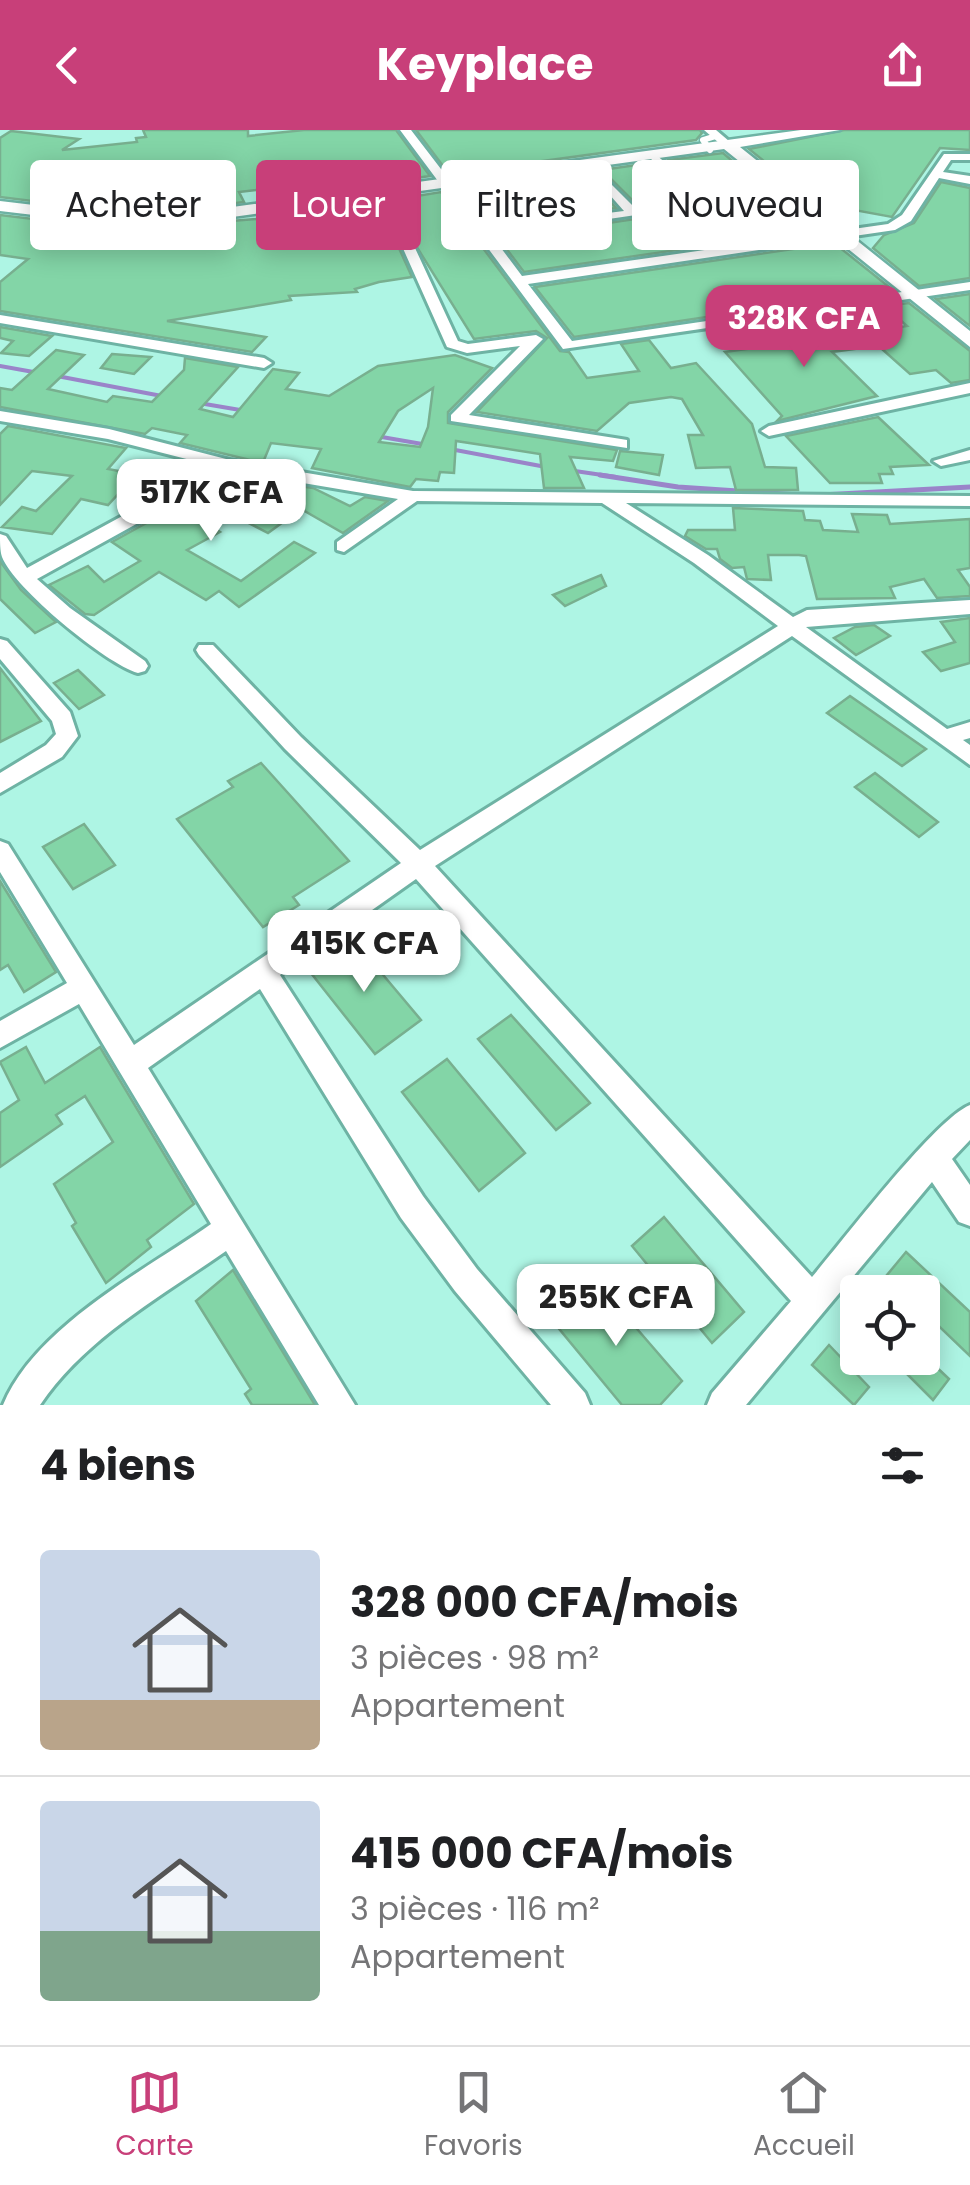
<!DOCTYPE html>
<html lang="fr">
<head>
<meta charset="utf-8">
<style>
	:root { --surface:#fff; --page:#f6f6f6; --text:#202124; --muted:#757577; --line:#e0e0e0; --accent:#c83f79 }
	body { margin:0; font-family:Poppins,sans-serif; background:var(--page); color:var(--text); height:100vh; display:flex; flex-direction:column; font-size:38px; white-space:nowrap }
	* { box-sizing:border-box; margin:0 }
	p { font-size:32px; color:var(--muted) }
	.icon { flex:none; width:55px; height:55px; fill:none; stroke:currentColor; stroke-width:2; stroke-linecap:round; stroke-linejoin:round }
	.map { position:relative; height:1275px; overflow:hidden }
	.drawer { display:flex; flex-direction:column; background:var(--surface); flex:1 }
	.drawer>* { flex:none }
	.hud { position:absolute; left:30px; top:30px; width:910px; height:90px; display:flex; gap:20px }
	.controls { position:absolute; left:840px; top:1145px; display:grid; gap:20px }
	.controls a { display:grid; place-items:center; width:100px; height:100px; border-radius:10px; background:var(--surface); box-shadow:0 5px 25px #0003; font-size:50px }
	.price { position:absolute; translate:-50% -85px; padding:0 22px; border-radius:20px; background:#fff; color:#222; font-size:32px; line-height:65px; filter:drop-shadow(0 2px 5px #0008) }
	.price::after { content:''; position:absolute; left:50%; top:60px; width:30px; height:22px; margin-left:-15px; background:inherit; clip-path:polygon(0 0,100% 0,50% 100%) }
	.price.selected { background:var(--accent); color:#fff }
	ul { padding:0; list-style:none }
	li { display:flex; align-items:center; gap:30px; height:250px; padding:0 40px }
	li+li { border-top:2px solid var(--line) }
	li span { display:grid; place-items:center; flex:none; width:280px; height:200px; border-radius:10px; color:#555 }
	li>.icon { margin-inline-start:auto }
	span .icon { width:120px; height:120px; fill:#fffc; stroke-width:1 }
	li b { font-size:42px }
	h2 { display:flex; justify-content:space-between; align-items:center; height:120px; padding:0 40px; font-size:42px }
	.chip { padding:0 35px; border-radius:10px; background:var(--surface); box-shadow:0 5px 25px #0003; font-size:35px; line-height:90px }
	.chip.selected { background:var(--accent); color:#fff }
	header { display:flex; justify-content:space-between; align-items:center; height:130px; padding:0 40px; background:var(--accent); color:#fff; font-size:45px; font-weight:700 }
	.dock { display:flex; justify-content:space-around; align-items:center; height:140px; border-top:2px solid var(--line); background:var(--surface); font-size:28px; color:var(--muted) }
	.dock a { display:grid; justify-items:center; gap:5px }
	.dock .selected { color:var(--accent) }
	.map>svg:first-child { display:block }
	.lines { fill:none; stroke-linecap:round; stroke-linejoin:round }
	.stream-far1 { stroke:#9a84c9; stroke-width:4 }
	.stream { stroke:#9a84c9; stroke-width:5 }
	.building { fill:#83d5a7; stroke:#78af8f; stroke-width:2.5; fill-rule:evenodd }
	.lane-casing { stroke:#6eb3a4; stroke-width:9 }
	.street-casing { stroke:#6eb3a4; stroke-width:6 }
	.secondary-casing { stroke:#6eb3a4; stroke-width:5 }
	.lane { stroke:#fff; stroke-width:6 }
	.street { fill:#fff; fill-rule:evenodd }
	.secondary { fill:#fff; fill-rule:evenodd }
</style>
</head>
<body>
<header><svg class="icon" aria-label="back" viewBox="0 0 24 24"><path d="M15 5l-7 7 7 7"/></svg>Keyplace<svg class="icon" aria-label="share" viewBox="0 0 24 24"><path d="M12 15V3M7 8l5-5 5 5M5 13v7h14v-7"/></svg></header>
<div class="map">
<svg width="970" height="1275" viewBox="0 0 970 1275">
	<rect width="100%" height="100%" fill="#aef5e4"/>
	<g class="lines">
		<g class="stream-far1">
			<polyline points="0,236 39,243"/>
			<polyline points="57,246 167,267"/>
			<polyline points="199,273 246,281"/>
			<polyline points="376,306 428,315"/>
			<polyline points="450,319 546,337"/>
			<polyline points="568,340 616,347"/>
		</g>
		<g class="stream">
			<polyline points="600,345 678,357 799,365"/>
			<polyline points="821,365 970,357"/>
		</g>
	</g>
	<g class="building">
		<polygon points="143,0 248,0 248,6 304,0 396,0 430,46 287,66 284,57 239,62 244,72 196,78 151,80 145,46 104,80 0,67 0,8 11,1 79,9 62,20 137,12 136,8 146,7"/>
		<polygon points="416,0 700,0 702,3 696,10 449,44"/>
		<polygon points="844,0 970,0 970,20 940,18 892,87 832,76 841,64 791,53 749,19"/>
		<polygon points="723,23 764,58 710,65 669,30"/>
		<polygon points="650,33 688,68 637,75 602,40"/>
		<polygon points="584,42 616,78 568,84 534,49"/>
		<polygon points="516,52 548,87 489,95 461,59"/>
		<polygon points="941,52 970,58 970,148 919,156 873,118 884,105 914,93"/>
		<polygon points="441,62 560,221 569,222 587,248 639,241 621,214 649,210 671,238 696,233 752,294 765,337 796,338 798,360 736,360 730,337 696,338 688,305 703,305 682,269 671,267 629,273 597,301 477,282 547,208 536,201 474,209 405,98 394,107 412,147 379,152 355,159 357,162 289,166 291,170 167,191 266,207 252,222 0,181 0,152 28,129 0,125 0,85 92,96 88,99 158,110 155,97 294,86"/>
		<polygon points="778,68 817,100 524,142 499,109"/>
		<polygon points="834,113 893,160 781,176 769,164 710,173 720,185 574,207 535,157"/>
		<polygon points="970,164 970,196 936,169"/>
		<polygon points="909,173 970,221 970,250 951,253 936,240 910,244 864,203 907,196 884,176"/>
		<polygon points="826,185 861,218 832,222 877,266 777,291 782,286 725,222 789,213 783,208 802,204 799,189"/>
		<polygon points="0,197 52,206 29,226 1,223 13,211 0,208"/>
		<path d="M56,220L84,225L48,259L107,272L113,266L152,272L184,240L185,228L238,237L200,279L233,287L273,239L299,243L286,259L329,266L378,236L455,225L492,238L448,282V293L617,320L613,331L570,327L584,358H544L540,324L456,311L454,343L440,342L438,351L416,349L410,357L312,338L321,319L271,313L264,330H250L180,313L187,305L152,298L145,304L0,277V258L12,260ZM433,258L428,297L420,317L379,312L398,281Z"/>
		<polygon points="112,224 151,227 134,244 101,238"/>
		<polygon points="878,287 929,335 890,337 893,344 879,344 882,353 830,353 786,306"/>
		<polygon points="8,296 126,318 108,339 144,346 172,346 183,332 204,337 157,363 121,361 108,375 81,369 52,404 2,397 22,377 36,381 72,346 32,341 0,375 0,304"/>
		<polygon points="620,321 663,325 659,345 616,337"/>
		<polygon points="233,345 256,349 282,362 292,355 313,358 350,376 365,367 388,371 343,403 301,379 268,403 243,390 253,383 223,369 195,385 220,402 187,420 241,451 294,412 315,423 239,477 219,461 206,470 159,442 94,485 85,484 49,455 88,436 104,452 140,431 112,412"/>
		<polygon points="733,378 803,381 805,390 820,391 823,400 858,402 852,384 887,385 890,394 970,389 970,438 958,440 970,457 970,466 937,468 924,449 890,457 895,468 817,469 806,426 799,425 768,425 771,450 747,449 744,437 732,438 720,429 717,419 706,419 685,406 688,400 735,400"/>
		<polygon points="0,431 21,460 56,492 35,503 0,469"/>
		<polygon points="601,445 606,456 565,476 553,465"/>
		<polygon points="970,488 970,533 941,541 923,522 955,512 941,492"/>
		<polygon points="874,495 890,506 856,525 834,508 855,497"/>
		<polygon points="0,538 41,591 0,612"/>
		<polygon points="78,540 104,565 79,579 54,553"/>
		<polygon points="850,566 926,619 902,636 827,583"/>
		<polygon points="261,633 349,731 293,767 299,775 263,797 177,689 233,657 228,651"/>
		<polygon points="875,643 938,692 919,707 855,657"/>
		<polygon points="84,694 115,735 73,759 43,717"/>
		<polygon points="0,751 56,842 24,862 8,835 0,840"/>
		<polygon points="352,808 421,890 375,924 307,838"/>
		<polygon points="511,885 590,973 556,1000 478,909"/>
		<polygon points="26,917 45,953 100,917 194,1074 147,1110 151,1117 106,1153 72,1096 76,1093 54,1054 113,1012 85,966 56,985 62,994 0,1037 0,983 19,970 0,932"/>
		<polygon points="447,929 525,1023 479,1061 402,962"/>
		<polygon points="664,1087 744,1182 712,1213 632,1116"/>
		<polygon points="906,1122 970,1182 970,1226 922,1180 922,1162 904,1162 887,1145"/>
		<polygon points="233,1140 315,1275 252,1275 245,1264 251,1259 196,1171"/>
		<polygon points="593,1148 682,1251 660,1275 622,1275 551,1189"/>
		<polygon points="829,1215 869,1257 854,1275 812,1235"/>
		<polygon points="891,1228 927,1228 949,1249 933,1270"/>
	</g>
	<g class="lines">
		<g class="lane-casing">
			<polyline id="lane" points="710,20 703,10 716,6"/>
		</g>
		<g class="street-casing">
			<g id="street">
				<polygon points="400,0 411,0 487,99 555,90 514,44 520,40 567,88 624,81 585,37 589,32 636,79 696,71 651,29 655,24 709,69 788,58 794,62 492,106 522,146 888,94 902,85 944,24 970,24 970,30 951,30 943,42 970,46 970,54 939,48 911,91 895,100 528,154 572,211 970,152 970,160 563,219"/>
				<polygon points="704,0 716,0 736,17 726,19"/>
				<polygon points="403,101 409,105 458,211 468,214 536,205 543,209 469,285 621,309 627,310 627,318 451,291 451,285 520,216 467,223 447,217 397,105"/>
				<polygon points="0,185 264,228 272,233 264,238 0,193"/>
				<polygon points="970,253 970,263 769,306 761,301 769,296"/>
				<path d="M0,281L109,299L230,330L413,361L970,366V376L626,373L708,425L793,487L807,480L970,470V484L806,497L947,599L970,592V608L963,610L970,615V635L792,506L435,736L812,1147C842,1112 935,989 970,975V1010L952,1029L970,1055V1096L959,1092L932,1052L746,1275H707L712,1263L791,1171L416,749L280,845L423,1066L477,1139L585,1263L590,1275H551L455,1161L401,1088L260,859L148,938L355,1275H319L226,1121C162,1166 85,1208 40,1275H3C35,1197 144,1141 211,1094L79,874L0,918V891L67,853L0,742V711L8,714L134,915L401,733L285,619L199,525L196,520L199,515H213L301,607L420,720L778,496L694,433L602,373L417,371L344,422L337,420V412L398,369L232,341L37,449L70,478L145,531L148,536L145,541L138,543C106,534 14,458 2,427C0,421 0,412 0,404L6,406L27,438L214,336L108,309L0,291Z"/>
				<polygon points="970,320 970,330 941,336 933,331"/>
				<polygon points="0,509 7,511 70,582 78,606 62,627 0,663 0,643 46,615 56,604 52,591 0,529"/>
			</g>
		</g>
		<g class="secondary-casing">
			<polygon id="secondary" points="801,0 840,0 740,17 970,201 970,217 724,19 196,92 118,95 0,81 0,71 118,85 196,82"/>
		</g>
		<use href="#lane" class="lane"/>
		<use href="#street" class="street"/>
		<use href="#secondary" class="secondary"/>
	</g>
</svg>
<div class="controls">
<a><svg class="icon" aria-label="locate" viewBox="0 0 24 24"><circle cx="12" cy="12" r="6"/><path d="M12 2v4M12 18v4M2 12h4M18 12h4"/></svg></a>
</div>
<b class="price selected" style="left:804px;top:240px">328K CFA</b>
<b class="price" style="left:211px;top:414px">517K CFA</b>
<b class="price" style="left:364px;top:865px">415K CFA</b>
<b class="price" style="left:616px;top:1219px">255K CFA</b>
<div class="hud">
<a class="chip">Acheter</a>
<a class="chip selected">Louer</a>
<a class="chip">Filtres</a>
<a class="chip">Nouveau</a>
</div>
</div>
<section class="drawer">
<h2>4 biens<svg class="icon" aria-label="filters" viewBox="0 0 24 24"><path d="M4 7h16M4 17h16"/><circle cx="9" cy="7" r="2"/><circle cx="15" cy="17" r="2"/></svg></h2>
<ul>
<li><span style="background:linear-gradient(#c9d6e8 75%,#b9a48a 0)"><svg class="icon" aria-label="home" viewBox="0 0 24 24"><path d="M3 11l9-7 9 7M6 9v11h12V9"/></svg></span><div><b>328 000 CFA/mois</b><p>3 pièces · 98 m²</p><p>Appartement</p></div></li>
<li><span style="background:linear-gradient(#c9d6e8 65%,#7fa58c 0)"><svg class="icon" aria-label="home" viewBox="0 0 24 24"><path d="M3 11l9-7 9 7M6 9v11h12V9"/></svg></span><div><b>415 000 CFA/mois</b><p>3 pièces · 116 m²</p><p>Appartement</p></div></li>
</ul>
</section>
<nav class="dock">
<a class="selected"><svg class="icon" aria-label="map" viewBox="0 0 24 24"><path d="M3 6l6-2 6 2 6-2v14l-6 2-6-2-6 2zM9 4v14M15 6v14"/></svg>Carte</a>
<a><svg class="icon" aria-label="saved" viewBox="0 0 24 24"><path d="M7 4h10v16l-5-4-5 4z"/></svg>Favoris</a>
<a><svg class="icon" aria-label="home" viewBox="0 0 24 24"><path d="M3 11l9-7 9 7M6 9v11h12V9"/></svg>Accueil</a>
</nav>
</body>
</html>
